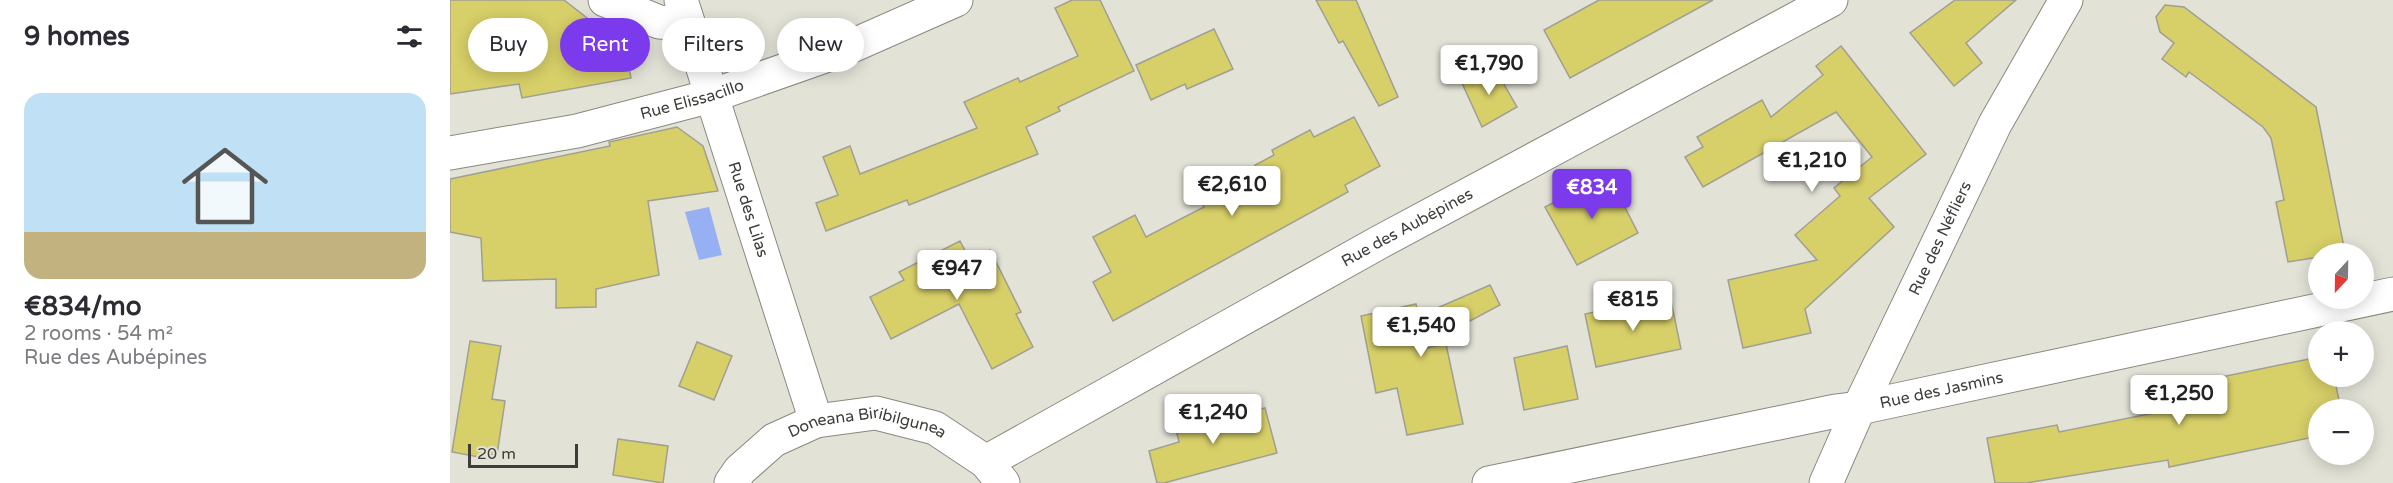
<!DOCTYPE html>
<html lang="en">
<head>
<meta charset="utf-8">
<style>
	:root { --surface:#fff; --page:#f7f7f7; --text:#2b2b33; --muted:#7c7c81; --line:#e1e1e2; --accent:#7c3aed }
	body { margin:0; font-family:"Varela Round",sans-serif; background:var(--page); color:var(--text); height:100vh; display:flex; flex-direction:column; font-size:22px; white-space:nowrap }
	* { box-sizing:border-box; margin:0 }
	p { font-size:20px; color:var(--muted) }
	.icon { flex:none; width:33px; height:33px; fill:none; stroke:currentColor; stroke-width:2; stroke-linecap:round; stroke-linejoin:round }
	.map { position:relative; flex:1; overflow:hidden }
	.drawer { display:flex; flex-direction:column; background:var(--surface); width:450px }
	.drawer>* { flex:none }
	.hud { position:absolute; left:18px; top:18px; width:570px; height:54px; display:flex; gap:12px }
	.needle { width:39px; rotate:202deg }
	.fabs { position:absolute; left:1858px; top:243px; display:grid; gap:12px }
	.fabs a { display:grid; place-items:center; width:66px; height:66px; border-radius:50%; background:var(--surface); box-shadow:0 3px 15px #0003; font-size:30px }
	.scale { position:absolute; left:18px; bottom:15px; width:110px; box-sizing:border-box; padding-left:6px; border:3px solid #3d3d39; border-top:0; font-size:16px; line-height:21px; white-space:nowrap; color:#3d3d39; -webkit-text-stroke:4px #e3e2d7; paint-order:stroke }
	.price { position:absolute; translate:-50% -51px; padding:0 14px; border-radius:6px; background:#fff; color:#222; font-size:20px; line-height:39px; filter:drop-shadow(0 2px 3px #0008) }
	.price::after { content:''; position:absolute; left:50%; top:36px; width:18px; height:14px; margin-left:-9px; background:inherit; clip-path:polygon(0 0,100% 0,50% 100%) }
	.price.current { background:var(--accent); color:#fff }
	ul { padding:0; list-style:none }
	li { display:grid; align-content:center; gap:12px; height:318px; padding:0 24px }
	li+li { border-top:2px solid var(--line) }
	li span { display:grid; place-items:center; height:186px; border-radius:18px; color:#555 }
	li>.icon { margin-inline-start:auto }
	span .icon { width:108px; height:108px; fill:#fffc; stroke-width:1 }
	li b { font-size:26px }
	h2 { display:flex; justify-content:space-between; align-items:center; height:72px; padding:0 24px; font-size:26px }
	.tag { padding:0 21px; border-radius:27px; background:var(--surface); box-shadow:0 3px 15px #0003; font-size:21px; line-height:54px }
	.tag.current { background:var(--accent); color:#fff }
	main { display:flex; flex:1; min-height:0 }
	.map>svg:first-child { display:block }
	.water { fill:#97b0f3 }
	.building { fill:#d7cf68; stroke:#9f9f94; stroke-width:1.5 }
	.lines { fill:none; stroke-linecap:round; stroke-linejoin:round }
	.street-casing { stroke:#8a897e; stroke-width:35 }
	.street { stroke:#fff; stroke-width:33 }
	.labels { text-anchor:middle; dominant-baseline:central; stroke-width:5; stroke-linejoin:round; paint-order:stroke }
	.street-label { font-size:16px; fill:#3d3d39; stroke:#e3e2d7 }
</style>
</head>
<body>
<main>
<section class="drawer">
<h2>9 homes<svg class="icon" aria-label="filters" viewBox="0 0 24 24"><path d="M4 7h16M4 17h16"/><circle cx="9" cy="7" r="2"/><circle cx="15" cy="17" r="2"/></svg></h2>
<ul>
<li><span style="background:linear-gradient(#bfe0f5 75%,#c2b280 0)"><svg class="icon" aria-label="home" viewBox="0 0 24 24"><path d="M3 11l9-7 9 7M6 9v11h12V9"/></svg></span><div><b>€834/mo</b><p>2 rooms · 54 m²</p><p>Rue des Aubépines</p></div></li>
</ul>
</section>
<div class="map">
<svg width="1943" height="483" viewBox="0 0 1943 483">
	<rect width="100%" height="100%" fill="#e3e2d7"/>
	<polygon class="water" points="259,207 272,255 249,260 235,212"/>
	<g class="building">
		<polygon points="0,0 114,0 137,18 144,52 163,49 177,56 181,78 72,98 69,84 0,94"/>
		<polygon points="622,0 650,0 684,71 608,107 610,111 576,127 588,154 459,205 457,200 376,231 366,203 388,195 373,157 400,146 410,174 527,128 514,102 568,78 570,82 628,56 605,8"/>
		<polygon points="866,0 906,0 948,97 929,106 893,41 889,43"/>
		<polygon points="1149,0 1263,0 1120,78 1094,30"/>
		<polygon points="1505,0 1566,0 1516,43 1532,63 1504,86 1460,33"/>
		<polygon points="1715,5 1734,7 1866,107 1895,252 1869,254 1869,257 1838,262 1826,202 1834,200 1821,138 1813,127 1739,72 1736,77 1712,59 1724,43 1710,32 1706,17"/>
		<polygon points="764,29 783,69 737,89 735,84 701,100 686,65"/>
		<polygon points="1391,46 1476,154 1419,198 1444,227 1355,309 1361,333 1293,348 1278,280 1367,260 1345,235 1390,196 1384,188 1422,157 1386,112 1253,187 1235,157 1253,147 1247,137 1312,100 1321,117 1373,75 1366,66"/>
		<polygon points="1044,67 1067,107 1032,127 1012,83"/>
		<polygon points="904,117 930,166 895,185 898,192 663,321 643,282 661,272 643,237 685,215 696,237 754,207 751,200 807,171 805,165 824,155 822,150 860,130 864,137"/>
		<polygon points="227,127 253,146 268,191 198,201 209,275 146,289 146,307 106,308 106,279 33,281 31,238 0,232 0,179 160,146 159,142"/>
		<polygon points="1158,174 1188,233 1127,265 1095,207"/>
		<polygon points="510,241 520,260 540,250 571,312 566,314 583,347 542,369 509,304 441,339 420,297 454,280 449,272"/>
		<polygon points="1040,285 1050,305 971,347 972,349 996,344 1013,424 957,435 947,388 926,393 911,316 966,304 969,316"/>
		<polygon points="1220,296 1231,349 1146,367 1135,314"/>
		<polygon points="20,341 51,346 42,399 55,401 47,455 40,454 39,459 2,452"/>
		<polygon points="247,342 282,356 264,400 229,386"/>
		<polygon points="1117,346 1128,399 1074,410 1064,358"/>
		<polygon points="1869,357 1869,376 1884,376 1891,410 1869,410 1869,436 1719,467 1718,460 1576,483 1545,483 1537,438 1607,425 1609,432 1709,412 1703,391"/>
		<polygon points="815,408 827,453 714,483 707,483 699,451 729,442 724,422 768,410 771,420"/>
		<polygon points="168,439 218,446 213,483 163,475"/>
	</g>
	<g class="lines">
		<g class="street-casing">
			<g id="street">
				<polyline points="155,0 209,22 238,24"/>
				<path id="s1" d="M231,0L366,421"/>
				<path id="s2" d="M0,153L127,131L261,96L395,49L506,0"/>
				<path id="s3" d="M536,462L928,243L1381,0"/>
				<path id="s4" d="M281,483L290,470L324,440L366,421L426,413L485,428L536,462L553,483"/>
				<path id="s5" d="M1039,483L1386,411L1409,408L1943,294"/>
				<path id="s6" d="M1376,483L1409,408L1545,124L1616,0"/>
			</g>
		</g>
		<use href="#street" class="street"/>
	</g>
	<g class="labels">
		<g class="street-label">
			<text stroke="none"><textPath href="#s2" startOffset="248">Rue Elissacillo</textPath></text>
			<text stroke="none"><textPath href="#s1" startOffset="220">Rue des Lilas</textPath></text>
			<text stroke="none"><textPath href="#s3" startOffset="482">Rue des Aubépines</textPath></text>
			<text stroke="none"><textPath href="#s6" startOffset="270">Rue des Néfliers</textPath></text>
			<text stroke="none"><textPath href="#s5" startOffset="462">Rue des Jasmins</textPath></text>
			<text stroke="none"><textPath href="#s4" startOffset="159">Doneana Biribilgunea</textPath></text>
		</g>
	</g>
</svg>
<div class="fabs">
<a><svg class="needle" viewBox="-14 -14 28 28"><path d="M0-13l5 13h-10z" fill="#e53935"/><path d="M0 13l5-13h-10z" fill="#7c7c81"/></svg></a>
<a>+</a>
<a>−</a>
</div>
<div class="scale">20 m</div>
<b class="price" style="left:1039px;top:96px">€1,790</b>
<b class="price" style="left:1362px;top:193px">€1,210</b>
<b class="price" style="left:782px;top:217px">€2,610</b>
<b class="price current" style="left:1142px;top:220px">€834</b>
<b class="price" style="left:507px;top:301px">€947</b>
<b class="price" style="left:1183px;top:332px">€815</b>
<b class="price" style="left:971px;top:358px">€1,540</b>
<b class="price" style="left:1729px;top:426px">€1,250</b>
<b class="price" style="left:763px;top:445px">€1,240</b>
<div class="hud">
<a class="tag">Buy</a>
<a class="tag current">Rent</a>
<a class="tag">Filters</a>
<a class="tag">New</a>
</div>
</div>
</main>
</body>
</html>
